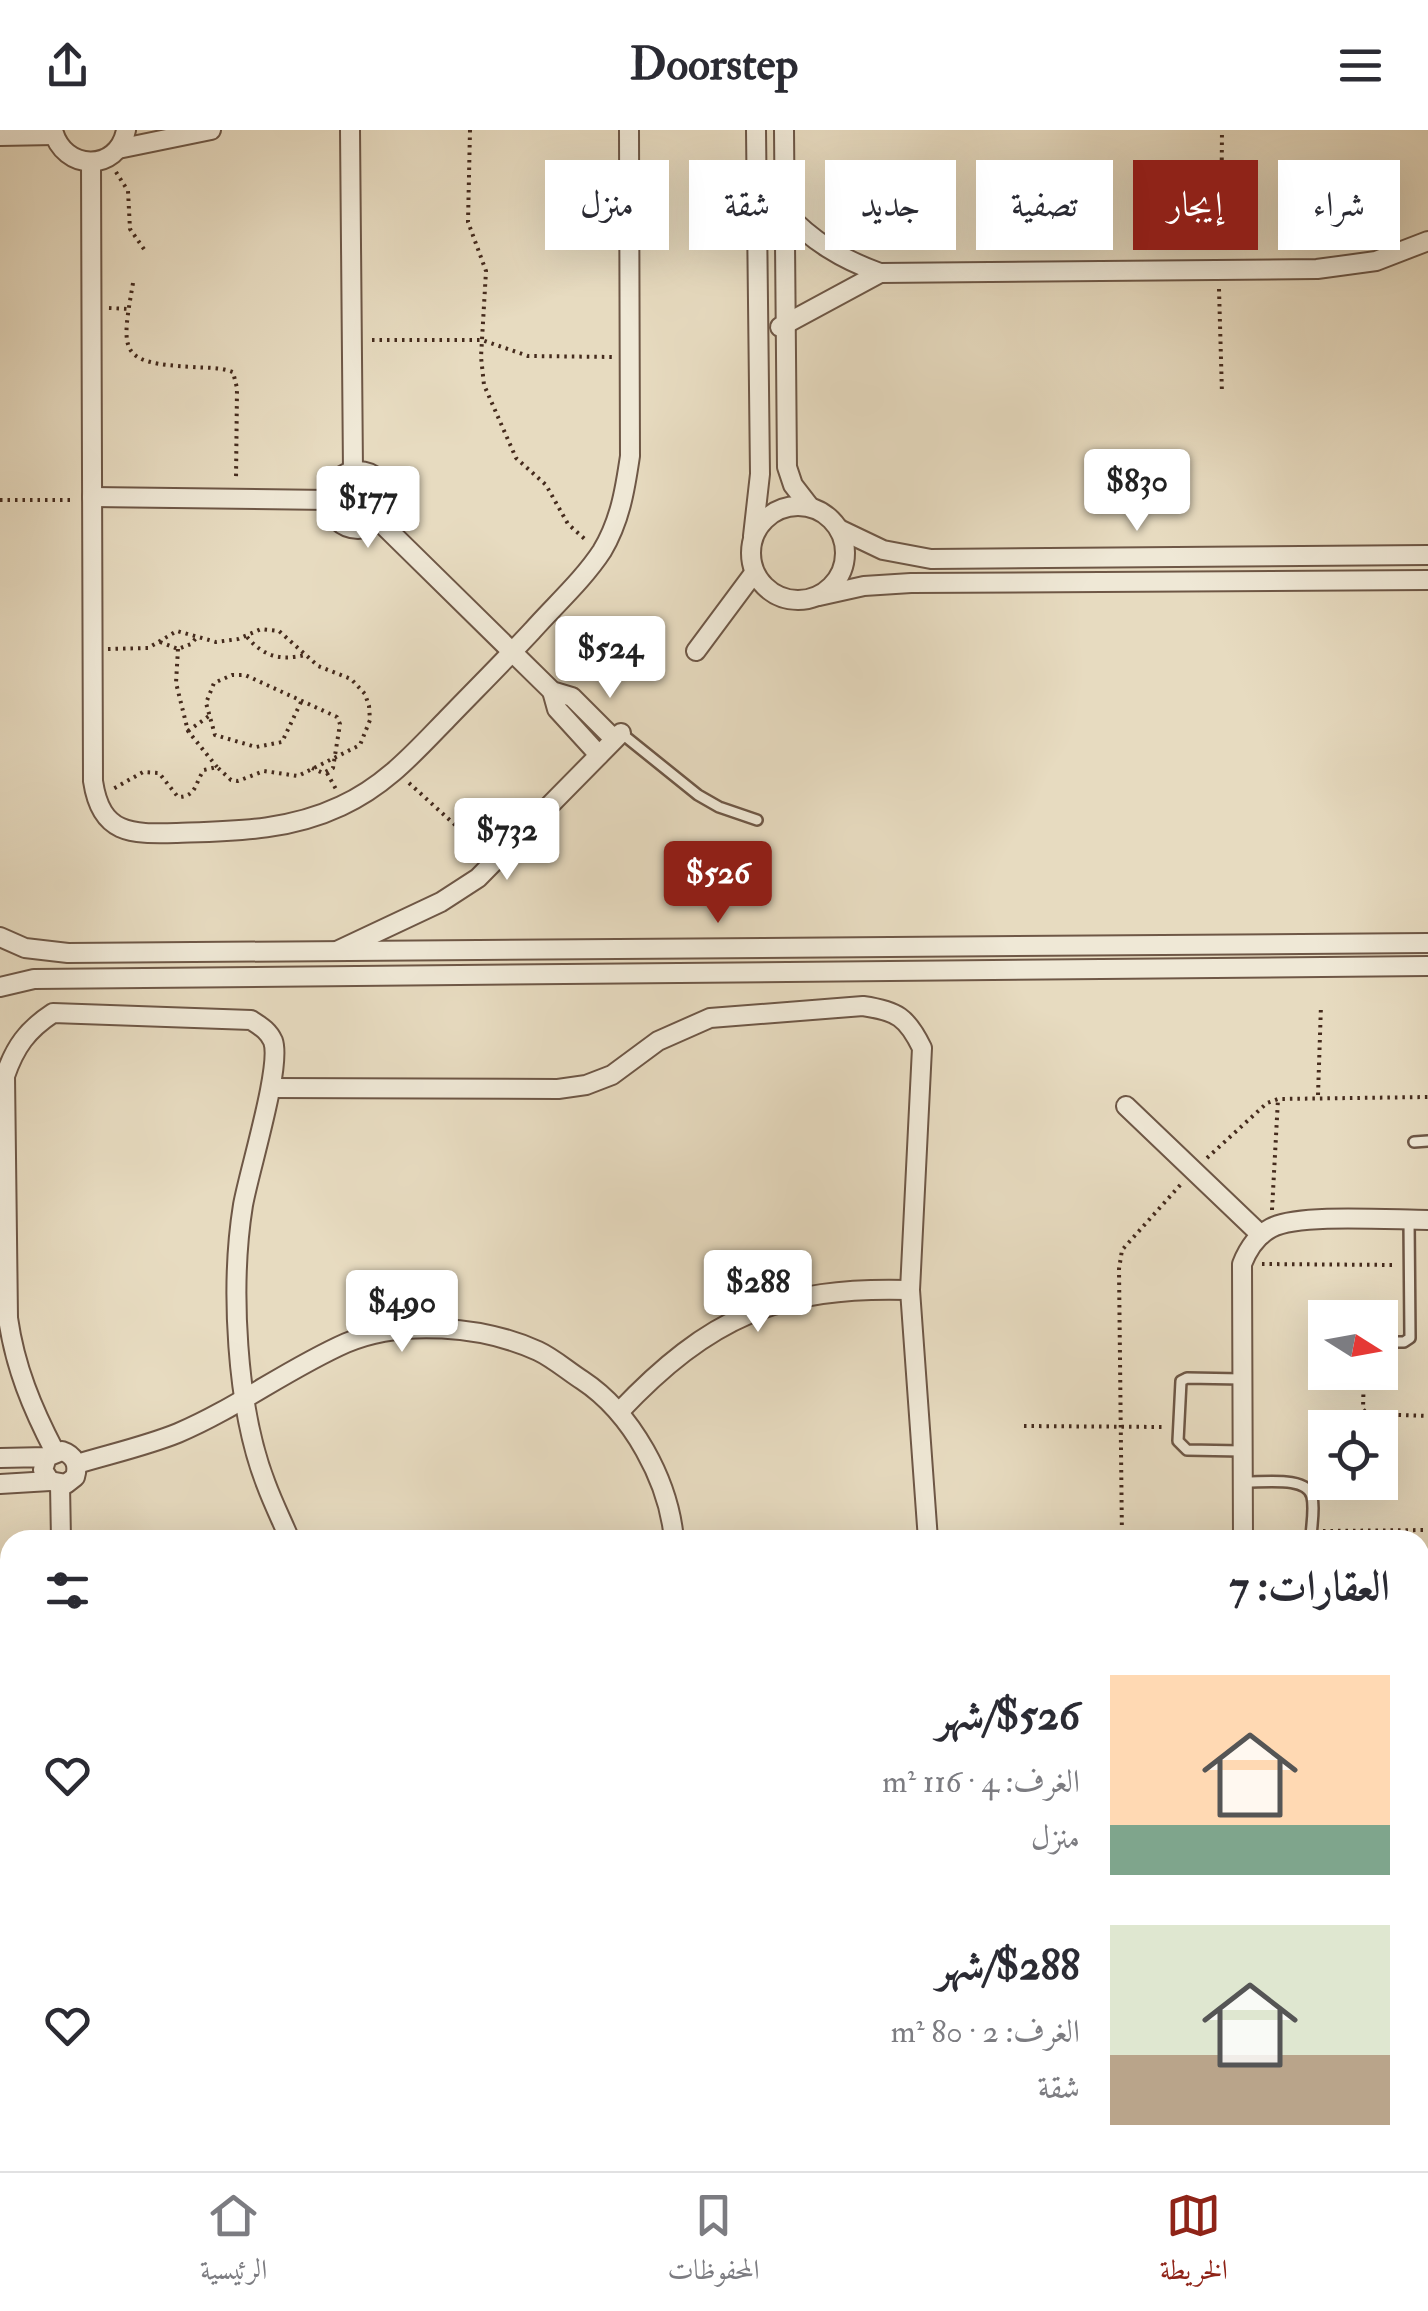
<!DOCTYPE html>
<html lang="ar">
<head>
<meta charset="utf-8">
<style>
	:root { --surface:#fff; --page:#f7f7f7; --text:#2b2b33; --muted:#7c7c81; --line:#e1e1e2; --accent:#8f2418 }
	body { margin:0; font-family:"IM FELL Double Pica",Amiri,serif; background:var(--page); color:var(--text); direction:rtl; height:100vh; display:flex; flex-direction:column; font-size:38px; white-space:nowrap }
	* { box-sizing:border-box; margin:0 }
	p { font-size:32px; color:var(--muted) }
	.icon { flex:none; width:55px; height:55px; fill:none; stroke:currentColor; stroke-width:2; stroke-linecap:round; stroke-linejoin:round }
	.map { position:relative; flex:1; overflow:hidden; direction:ltr }
	.side { position:absolute; left:0px; top:1400px; width:1430px; height:642px; display:flex; flex-direction:column; background:var(--surface); border-radius:30px 30px 0 0; box-shadow:0 10px 40px #0002; direction:rtl }
	.side>* { flex:none }
	.hud { position:absolute; left:30px; top:30px; width:1370px; height:90px; direction:rtl; display:flex; gap:20px }
	.needle { width:65px; rotate:101deg }
	.controls { position:absolute; left:1308px; top:1170px; display:grid; gap:20px }
	.controls a { display:grid; place-items:center; width:90px; height:90px; border-radius:0px; background:var(--surface); box-shadow:0 10px 40px #0002; font-size:50px }
	.price { position:absolute; translate:-50% -85px; padding:0 22px; border-radius:10px; background:#fff; color:#222; font-size:32px; line-height:65px; filter:drop-shadow(0 2px 5px #0008) }
	.price::after { content:''; position:absolute; left:50%; top:60px; width:30px; height:22px; margin-left:-15px; background:inherit; clip-path:polygon(0 0,100% 0,50% 100%) }
	.price.selected { background:var(--accent); color:#fff }
	ul { padding:0; list-style:none }
	li { display:flex; align-items:center; gap:30px; height:250px; padding:0 40px }
	li span { display:grid; place-items:center; flex:none; width:280px; height:200px; border-radius:0px; color:#555 }
	li>.icon { margin-inline-start:auto }
	span .icon { width:120px; height:120px; fill:#fffc; stroke-width:1 }
	li b { font-size:42px }
	h2 { display:flex; justify-content:space-between; align-items:center; height:120px; padding:0 40px; font-size:42px }
	.chip { padding:0 35px; border-radius:0px; background:var(--surface); box-shadow:0 10px 40px #0002; font-size:35px; line-height:90px }
	.chip.selected { background:var(--accent); color:#fff }
	header { display:flex; justify-content:space-between; align-items:center; height:130px; padding:0 40px; background:var(--surface); font-size:45px; font-weight:700 }
	.tab-bar { display:flex; justify-content:space-around; align-items:center; height:140px; border-top:2px solid var(--line); background:var(--surface); font-size:28px; color:var(--muted) }
	.tab-bar a { display:grid; justify-items:center; gap:5px }
	.tab-bar .selected { color:var(--accent) }
	.map>svg:first-child { display:block }
	.lines { fill:none; stroke-linecap:round; stroke-linejoin:round }
	.lane-casing { stroke:#6e5746; stroke-width:14 }
	.street-casing { stroke:#6e5746; stroke-width:22 }
	.secondary-casing { stroke:#452b1d; stroke-width:30 }
	.path { stroke:#452b1d; stroke-width:4; stroke-dasharray:2.5 5; stroke-linecap:butt }
	.lane { stroke:#efe8d6; stroke-width:9 }
	.street { stroke:#efe8d6; stroke-width:18 }
	.secondary { stroke:#efe8d6; stroke-width:25 }
</style>
</head>
<body>
<header><svg class="icon" aria-label="menu" viewBox="0 0 24 24"><path d="M4 6h16M4 12h16M4 18h16"/></svg>Doorstep<svg class="icon" aria-label="share" viewBox="0 0 24 24"><path d="M12 15V3M7 8l5-5 5 5M5 13v7h14v-7"/></svg></header>
<div class="map">
<svg width="1428" height="2041" viewBox="0 0 1428 2041">
	<rect width="100%" height="100%" fill="#e7dbc0"/>
	<filter id="stains"><feTurbulence type="fractalNoise" baseFrequency=".002" numOctaves="4"/><feColorMatrix values="0 0 0 0 .2 0 0 0 0 .09 0 0 0 0 .02 0 0 0 .5 -.17"/></filter>
	<radialGradient id="worn" r=".72"><stop offset=".6" stop-color="#630" stop-opacity="0"/><stop offset="1" stop-color="#630" stop-opacity=".3"/></radialGradient>
	<g class="lines">
		<g class="lane-casing">
			<g id="lane">
				<polyline points="621,603 698,665 719,677 757,690"/>
				<polyline points="1414,1012 1428,1011"/>
				<polyline points="1380,1212 1404,1212 1410,1208 1409,1090"/>
				<polyline points="1242,1321 1187,1320 1178,1311 1181,1251 1187,1248 1242,1249"/>
				<path d="M1243,1352C1260,1353 1308,1345 1312,1367C1315,1380 1311,1397 1311,1410"/>
				<polyline points="1420,1793 1428,1792"/>
			</g>
		</g>
		<g class="street-casing">
			<g id="street">
				<path d="M53,0C63,41 118,43 126,0"/>
				<polyline points="350,0 353,341"/>
				<polyline points="784,0 787,337 793,355 810,377"/>
				<polyline points="0,6 54,5"/>
				<polyline points="118,19 211,0"/>
				<path d="M91,33L93,651C101,705 131,704 177,703C235,701 288,701 341,676C385,656 414,623 447,589C475,560 504,531 532,501C555,475 583,450 602,421C620,391 625,360 630,326L629,0"/>
				<path d="M784,81C812,111 841,129 880,143L1317,139L1376,131L1428,111"/>
				<polyline points="780,197 880,143"/>
				<circle cx="358" cy="370" r="29"/>
				<polyline points="92,367 329,370"/>
				<circle cx="798" cy="423" r="47"/>
				<polyline points="378,390 552,561 572,567 614,609"/>
				<polyline points="839,399 883,420 931,429 1428,425"/>
				<polyline points="753,406 760,344 756,0"/>
				<polyline points="819,466 864,456 911,453 1428,450"/>
				<polyline points="696,521 754,443"/>
				<polyline points="552,561 557,579 599,625"/>
				<polyline points="0,807 25,818 68,823 1428,813"/>
				<polyline points="339,820 441,772 478,748 621,603"/>
				<polyline points="0,857 34,849 1428,836"/>
				<path d="M271,958L558,959L586,955L612,945L658,911L710,888L863,876C897,881 907,887 922,918L910,1160L928,1410"/>
				<polyline points="1126,976 1261,1105"/>
				<path d="M619,1282C709,1187 779,1156 910,1160"/>
				<path d="M55,1322C32,1278 15,1237 8,1188L5,946C15,917 27,900 53,883L251,890C260,896 268,900 273,911C282,936 249,1041 243,1075C230,1156 236,1277 266,1354C273,1373 282,1391 290,1410"/>
				<path d="M0,1328L47,1327L62,1321C74,1325 79,1334 75,1347L66,1354L50,1351L43,1340L47,1327"/>
				<path d="M77,1334C110,1324 146,1316 178,1303C237,1278 287,1239 346,1213C402,1189 483,1196 538,1221C553,1228 568,1241 582,1250C632,1283 669,1351 674,1410"/>
				<polyline points="0,1354 50,1351"/>
				<polyline points="60,1355 61,1410"/>
				<path d="M1243,1410L1242,1134C1248,1119 1256,1106 1271,1098C1298,1083 1393,1090 1428,1090"/>
				<polyline points="1420,1723 1428,1723"/>
			</g>
		</g>
		<g class="secondary-casing">
			<g id="secondary">
				<polyline points="0,1948 10,1956"/>
				<polyline points="1420,1964 1428,1964"/>
				<polyline points="0,1976 10,1976"/>
				<polyline points="1420,2007 1428,2007"/>
				<polyline points="0,2019 10,2019"/>
			</g>
		</g>
		<g class="path">
			<polyline points="470,0 468,92 486,141 481,227 484,255 516,328 546,355 568,394 587,411"/>
			<polyline points="116,42 128,61 130,99 146,122"/>
			<polyline points="1221,120 1222,0"/>
			<path d="M133,153C121,223 118,233 193,237C206,238 220,237 233,242L237,258L236,350"/>
			<polyline points="1219,159 1222,264"/>
			<polyline points="109,178 129,179"/>
			<polyline points="372,210 482,210 528,226 614,227"/>
			<polyline points="0,370 75,370"/>
			<path d="M247,507C263,526 280,531 305,525"/>
			<polyline points="160,512 178,519 191,514 197,507"/>
			<path d="M108,519L148,518L177,501L216,512L238,509L261,499L279,501L318,536L351,549L365,564L369,576L370,590L360,615L298,646L264,641L238,651L231,650L217,637L204,640C195,652 197,667 178,667L159,643L143,642L113,659"/>
			<polyline points="178,519 176,553 188,601 217,637"/>
			<polyline points="301,572 282,612 256,617 215,605 206,573 214,553 232,545 245,545 337,587 340,594 333,638 323,643 312,638"/>
			<polyline points="188,601 209,586"/>
			<polyline points="327,643 337,661"/>
			<polyline points="409,653 476,714"/>
			<polyline points="1318,965 1321,875"/>
			<polyline points="1207,1028 1267,973 1278,969 1428,967"/>
			<polyline points="1272,1080 1278,969"/>
			<polyline points="1262,1134 1397,1135"/>
			<polyline points="1364,1242 1363,1279 1367,1284 1428,1286"/>
			<polyline points="1024,1296 1164,1297"/>
			<polyline points="1323,1401 1428,1400"/>
			<polyline points="1122,1410 1119,1139 1122,1120 1182,1053"/>
			<polyline points="1420,1517 1428,1515"/>
			<polyline points="1420,1839 1428,1838"/>
			<polyline points="760,2032 763,2041"/>
			<polyline points="930,2032 936,2041"/>
			<polyline points="1109,2032 1113,2041"/>
			<polyline points="1280,2032 1286,2041"/>
			<polyline points="25,2036 653,2032"/>
		</g>
		<use href="#lane" class="lane"/>
		<use href="#street" class="street"/>
		<use href="#secondary" class="secondary"/>
	</g>
	<rect width="100%" height="100%" filter="url(#stains)"/>
	<rect width="100%" height="100%" fill="url(#worn)"/>
</svg>
<div class="controls">
<a><svg class="needle" viewBox="-14 -14 28 28"><path d="M0-13l5 13h-10z" fill="#e53935"/><path d="M0 13l5-13h-10z" fill="#7c7c81"/></svg></a>
<a><svg class="icon" aria-label="locate" viewBox="0 0 24 24"><circle cx="12" cy="12" r="6"/><path d="M12 2v4M12 18v4M2 12h4M18 12h4"/></svg></a>
</div>
<b class="price" style="left:1137px;top:404px">$830</b>
<b class="price" style="left:368px;top:421px">$177</b>
<b class="price" style="left:610px;top:571px">$524</b>
<b class="price" style="left:507px;top:753px">$732</b>
<b class="price selected" style="left:718px;top:796px">$526</b>
<b class="price" style="left:758px;top:1205px">$288</b>
<b class="price" style="left:402px;top:1225px">$490</b>
<div class="hud">
<a class="chip">شراء</a>
<a class="chip selected">إيجار</a>
<a class="chip">تصفية</a>
<a class="chip">جديد</a>
<a class="chip">شقة</a>
<a class="chip">منزل</a>
</div>
<section class="side">
<h2>العقارات: 7<svg class="icon" aria-label="filters" viewBox="0 0 24 24"><path d="M4 7h16M4 17h16"/><circle cx="9" cy="7" r="2"/><circle cx="15" cy="17" r="2"/></svg></h2>
<ul>
<li><span style="background:linear-gradient(#ffd9b3 75%,#7fa58c 0)"><svg class="icon" aria-label="home" viewBox="0 0 24 24"><path d="M3 11l9-7 9 7M6 9v11h12V9"/></svg></span><div><b>$526/شهر</b><p>الغرف: 4 · 116 m²</p><p>منزل</p></div><svg class="icon" aria-label="heart" viewBox="0 0 24 24"><path d="M12 20l-8-8c-3-5 5-10 8-4 3-6 11-1 8 4z"/></svg></li>
<li><span style="background:linear-gradient(#dfe7d0 65%,#b9a48a 0)"><svg class="icon" aria-label="home" viewBox="0 0 24 24"><path d="M3 11l9-7 9 7M6 9v11h12V9"/></svg></span><div><b>$288/شهر</b><p>الغرف: 2 · 80 m²</p><p>شقة</p></div><svg class="icon" aria-label="heart" viewBox="0 0 24 24"><path d="M12 20l-8-8c-3-5 5-10 8-4 3-6 11-1 8 4z"/></svg></li>
</ul>
</section>
</div>
<nav class="tab-bar">
<a class="selected"><svg class="icon" aria-label="map" viewBox="0 0 24 24"><path d="M3 6l6-2 6 2 6-2v14l-6 2-6-2-6 2zM9 4v14M15 6v14"/></svg>الخريطة</a>
<a><svg class="icon" aria-label="saved" viewBox="0 0 24 24"><path d="M7 4h10v16l-5-4-5 4z"/></svg>المحفوظات</a>
<a><svg class="icon" aria-label="home" viewBox="0 0 24 24"><path d="M3 11l9-7 9 7M6 9v11h12V9"/></svg>الرئيسية</a>
</nav>
</body>
</html>
